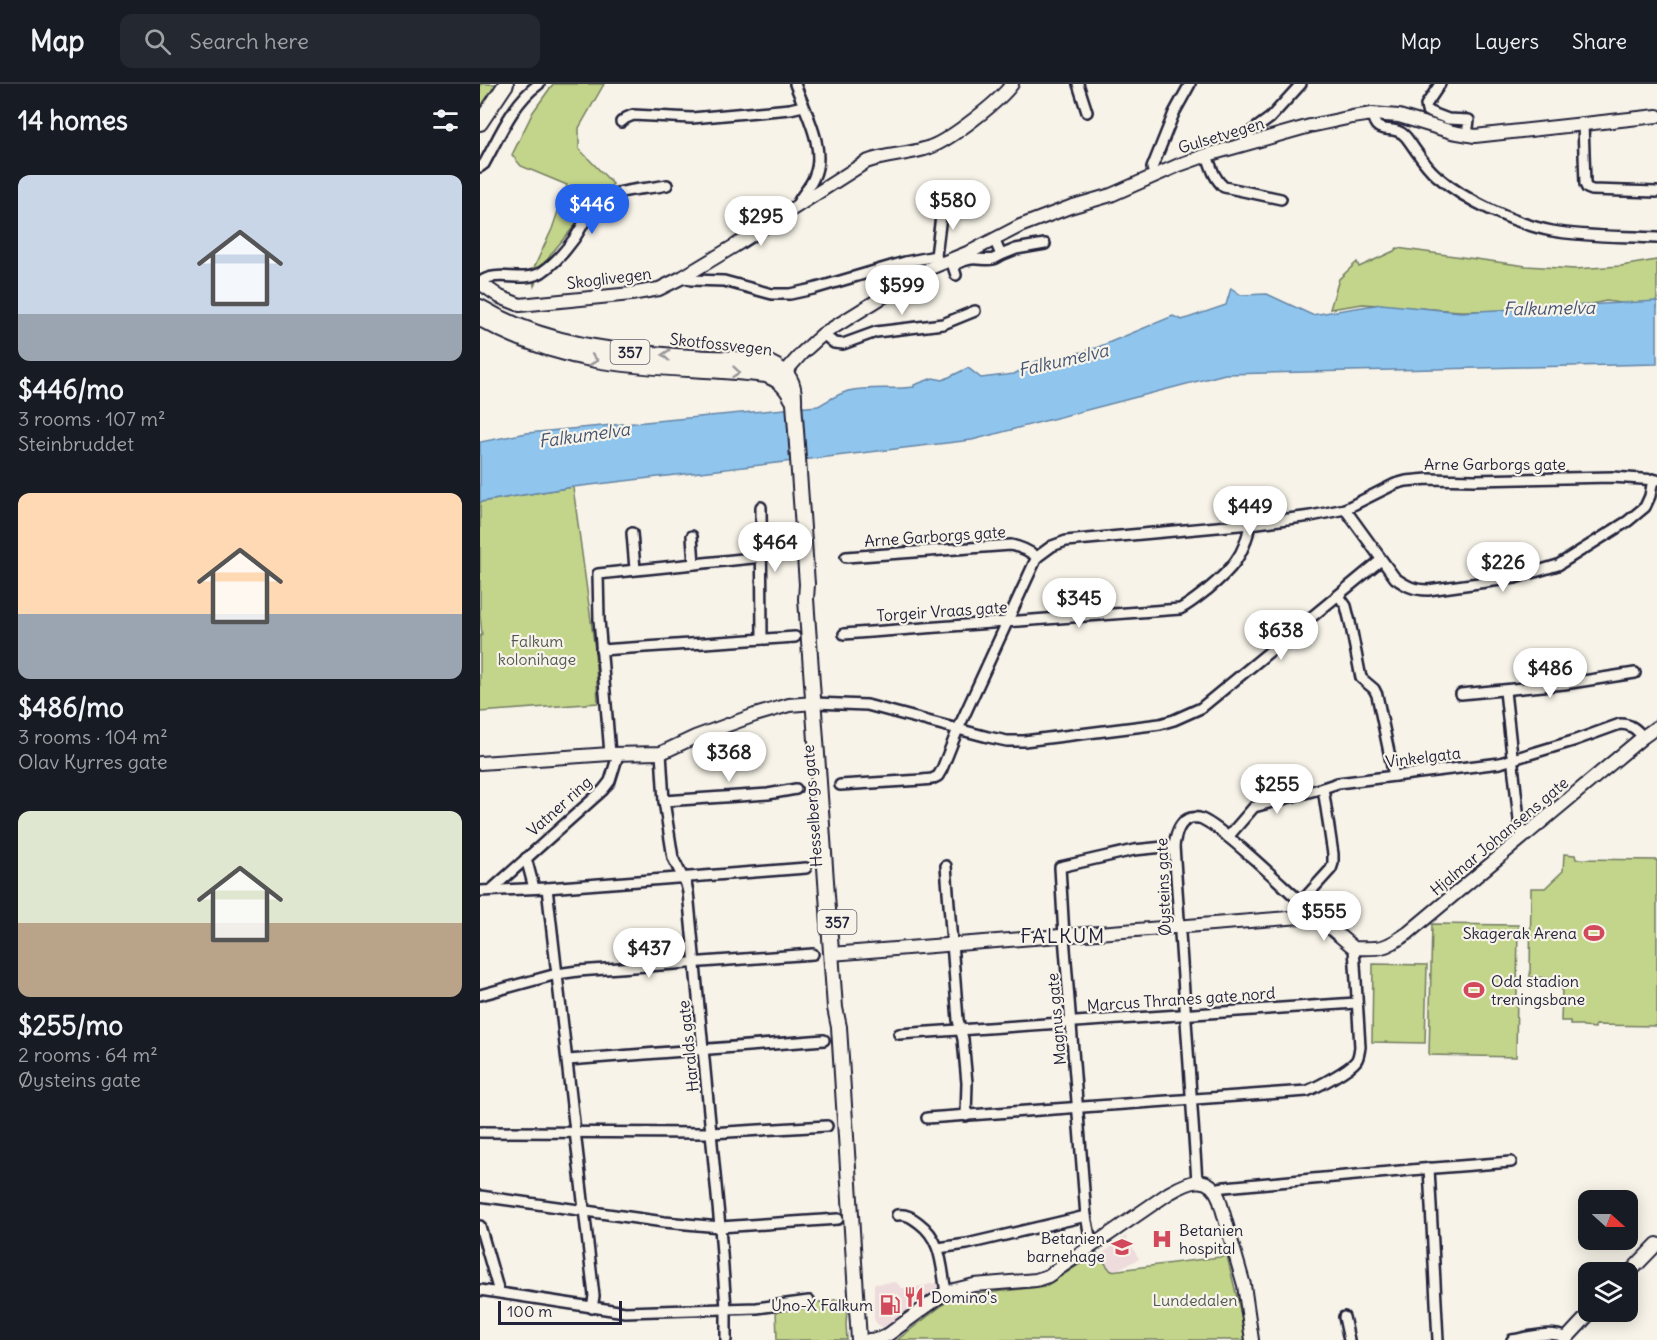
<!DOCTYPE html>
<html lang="en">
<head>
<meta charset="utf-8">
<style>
	:root { --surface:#171b24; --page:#242831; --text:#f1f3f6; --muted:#9ea1a6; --line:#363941; --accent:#2563eb }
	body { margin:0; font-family:Delius,sans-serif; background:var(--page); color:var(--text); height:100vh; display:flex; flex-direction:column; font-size:22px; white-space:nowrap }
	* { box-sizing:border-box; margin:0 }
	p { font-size:20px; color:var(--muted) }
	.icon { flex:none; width:33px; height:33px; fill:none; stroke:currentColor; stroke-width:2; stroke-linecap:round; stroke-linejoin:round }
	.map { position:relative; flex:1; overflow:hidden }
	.side { display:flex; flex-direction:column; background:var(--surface); width:480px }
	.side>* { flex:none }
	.needle { width:39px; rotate:111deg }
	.fabs { position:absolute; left:1098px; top:1106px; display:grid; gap:12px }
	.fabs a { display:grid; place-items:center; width:60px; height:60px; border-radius:12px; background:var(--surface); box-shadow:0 3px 15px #0003; font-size:30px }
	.scale { position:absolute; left:18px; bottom:15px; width:124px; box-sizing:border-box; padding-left:6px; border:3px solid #22223b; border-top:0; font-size:16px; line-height:21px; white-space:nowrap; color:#22223b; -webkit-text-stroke:4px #f7f3e8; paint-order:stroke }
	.price { position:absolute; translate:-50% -51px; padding:0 14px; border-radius:21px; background:#fff; color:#222; font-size:20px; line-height:39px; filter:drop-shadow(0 2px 3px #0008) }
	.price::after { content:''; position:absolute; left:50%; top:36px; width:18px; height:14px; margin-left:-9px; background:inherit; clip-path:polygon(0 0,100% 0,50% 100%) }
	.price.active { background:var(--accent); color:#fff }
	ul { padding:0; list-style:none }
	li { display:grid; align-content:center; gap:12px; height:318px; padding:0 18px }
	li span { display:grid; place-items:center; height:186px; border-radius:12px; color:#555 }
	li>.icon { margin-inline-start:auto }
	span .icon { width:108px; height:108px; fill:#fffc; stroke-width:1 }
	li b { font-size:26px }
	h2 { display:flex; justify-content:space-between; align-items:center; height:72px; padding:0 18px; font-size:26px }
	header { display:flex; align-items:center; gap:36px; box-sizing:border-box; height:84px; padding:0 30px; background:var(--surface); border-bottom:2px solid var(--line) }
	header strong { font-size:28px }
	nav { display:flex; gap:33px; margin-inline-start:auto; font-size:21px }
	.search { width:420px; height:54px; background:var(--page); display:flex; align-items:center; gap:15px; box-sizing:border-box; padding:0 21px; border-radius:12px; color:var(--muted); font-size:22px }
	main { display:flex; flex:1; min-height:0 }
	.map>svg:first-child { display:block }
	.built { fill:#eedcdc }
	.green { fill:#c3d58a; stroke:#727c62; stroke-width:1.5 }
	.water { fill:#90c6ee; stroke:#6484a6; stroke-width:1.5 }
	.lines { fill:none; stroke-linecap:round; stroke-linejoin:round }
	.street-casing { stroke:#22223b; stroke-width:14 }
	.secondary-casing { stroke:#22223b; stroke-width:16 }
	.primary-casing { stroke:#22223b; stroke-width:18 }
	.street { stroke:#f7f3e8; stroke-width:9 }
	.secondary { stroke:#f7f3e8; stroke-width:12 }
	.primary { stroke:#f7f3e8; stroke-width:14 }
	.oneway { stroke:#97959a }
	.labels { text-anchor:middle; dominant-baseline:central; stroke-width:4.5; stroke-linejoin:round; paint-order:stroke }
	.shield { fill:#f7f3e8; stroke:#62616f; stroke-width:1.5 }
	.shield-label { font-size:15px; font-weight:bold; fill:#22223b }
	.street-label { font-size:16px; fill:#22223b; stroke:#f7f3e8 }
	.park-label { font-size:16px; fill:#525853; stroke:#f7f3e8 }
	.poi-label { font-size:16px; fill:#22223b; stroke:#f7f3e8; text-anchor:end }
	.water-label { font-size:18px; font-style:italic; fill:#435371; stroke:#f7f3e8 }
	.quarter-label { font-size:20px; letter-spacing:1.5px; fill:#22223b; stroke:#f7f3e8 }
</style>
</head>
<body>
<header>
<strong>Map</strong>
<div class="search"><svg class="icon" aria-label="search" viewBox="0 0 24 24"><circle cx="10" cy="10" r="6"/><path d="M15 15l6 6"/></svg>Search here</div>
<nav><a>Map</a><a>Layers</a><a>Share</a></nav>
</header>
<main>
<section class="side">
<h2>14 homes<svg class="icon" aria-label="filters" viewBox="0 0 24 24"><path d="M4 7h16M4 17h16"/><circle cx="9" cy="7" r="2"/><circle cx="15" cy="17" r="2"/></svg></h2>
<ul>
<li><span style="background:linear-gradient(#c9d6e8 75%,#9aa5b1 0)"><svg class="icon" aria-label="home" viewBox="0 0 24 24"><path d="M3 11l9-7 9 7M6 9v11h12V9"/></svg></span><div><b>$446/mo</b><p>3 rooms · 107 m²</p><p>Steinbruddet</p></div></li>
<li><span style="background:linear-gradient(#ffd9b3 65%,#9aa5b1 0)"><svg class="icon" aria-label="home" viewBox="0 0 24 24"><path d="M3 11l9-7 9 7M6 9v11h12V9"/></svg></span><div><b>$486/mo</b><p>3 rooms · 104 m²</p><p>Olav Kyrres gate</p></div></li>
<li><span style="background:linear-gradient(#dfe7d0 60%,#b9a48a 0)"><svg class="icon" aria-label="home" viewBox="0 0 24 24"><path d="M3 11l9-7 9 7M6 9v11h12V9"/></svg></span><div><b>$255/mo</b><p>2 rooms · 64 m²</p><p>Øysteins gate</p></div></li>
</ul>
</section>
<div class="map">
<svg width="1177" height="1256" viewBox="0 0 1177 1256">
	<rect width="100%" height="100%" fill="#f7f3e8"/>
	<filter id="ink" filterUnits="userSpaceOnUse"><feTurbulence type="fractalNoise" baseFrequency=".0167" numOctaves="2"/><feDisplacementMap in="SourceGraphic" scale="12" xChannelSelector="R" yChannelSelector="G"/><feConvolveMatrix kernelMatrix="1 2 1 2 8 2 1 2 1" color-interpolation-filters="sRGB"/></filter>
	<g filter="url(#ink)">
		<g class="built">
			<polygon points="646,1152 659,1175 628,1190 612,1177"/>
			<polygon points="416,1198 422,1204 432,1204 460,1198 460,1202 407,1242 402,1243 397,1240 394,1235 394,1200"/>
		</g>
		<g class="green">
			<polygon points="0,0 18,0 0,28"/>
			<polygon points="73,0 124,0 99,44 99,65 133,100 101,134 71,170 54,202 52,188 72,145 87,101 41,82 32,71 53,28"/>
			<polygon points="917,164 1046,182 1095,185 1141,182 1177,176 1177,224 1126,217 1078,227 980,227 883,220 850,225 859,195 877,178 879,183 914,167"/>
			<polygon points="93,403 115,566 118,619 0,628 0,552 2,551 0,531 0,418"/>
			<polygon points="1084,770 1095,771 1096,775 1177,776 1177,942 1115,941 1115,944 1103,943 1102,941 1090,941 1090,937 1081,937 1082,904 1072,904 1068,894 1050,893 1051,804 1065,804 1083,787"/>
			<polygon points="952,840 1038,841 1036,973 949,971"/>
			<polygon points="893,880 947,881 945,959 892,958"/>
			<polygon points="617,1169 631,1187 747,1172 760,1226 765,1256 417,1256 473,1213 566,1202"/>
			<polygon points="368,1214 366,1239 367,1256 297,1256 296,1224"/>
		</g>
		<path class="water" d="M751,204L761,211L787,210L832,231L901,220L981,228L1177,217V280L745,290L492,356L93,403L0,418V358L47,349L338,322C347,317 358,310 368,307C390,302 412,306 434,303V301L453,294L463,296L488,284L501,294L534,290L557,277L573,276L616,264L693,232L702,236L746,221Z"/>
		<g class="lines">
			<g class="street-casing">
				<g id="street">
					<path d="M315,0C325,27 347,65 334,93C330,104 321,111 317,121"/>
					<polyline points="598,0 607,28"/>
					<polyline points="960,0 946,21 947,27 968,35 989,36 987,51"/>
					<path d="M892,30C896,55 913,38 926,53C936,66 944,81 957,92C985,117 1036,140 1072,147C1106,153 1142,152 1177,154"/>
					<polyline points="141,38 146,34 153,31 212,34 310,25 323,22"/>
					<polyline points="1103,39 1105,100 1107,104 1112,106 1177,108"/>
					<polyline points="766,59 766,54 768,50 790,34 821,0"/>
					<path d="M727,71C731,82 734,95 744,103L801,115"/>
					<path d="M0,83L4,80C19,53 33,18 59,0"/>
					<polyline points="675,92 672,84 694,29 710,0"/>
					<polyline points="514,155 521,171 536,165 565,160"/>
					<polyline points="458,177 456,172 463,116"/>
					<path d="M476,191L473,182C480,178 489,174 497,175C510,175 510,178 521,171"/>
					<polyline points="203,193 211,196 244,197 292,210 310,210 333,205 425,178 456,172"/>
					<path d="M0,198C18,185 43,200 62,188C74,180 86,166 94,155C105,140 109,120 128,112C144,105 169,105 187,101"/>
					<polyline points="343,250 354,259 363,260 396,248 463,240 495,227"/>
					<polyline points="281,423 282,555"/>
					<path d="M865,425L915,494C926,502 934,506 948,506L1035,494L1078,481L1148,437L1165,423L1170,412L1173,395"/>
					<polyline points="152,449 155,485"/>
					<polyline points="212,452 214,480"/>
					<path d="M366,473L531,461C541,463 548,466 557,473L572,462L586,457L770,440L831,432L865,425L915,400L926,397L948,395L994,396L1132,393L1177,396"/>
					<polyline points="859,512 866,522 870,538 881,594 894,605 897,611 914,692"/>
					<path d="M364,550L700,525C710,520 718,513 727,506C751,486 765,471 770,440"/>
					<polyline points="121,566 315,553"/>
					<polyline points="1025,607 1041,754"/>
					<polyline points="981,610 1084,600 1155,589"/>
					<polyline points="334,619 387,621 508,653 527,657 544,657 680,640 694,636 721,624 901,476"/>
					<polyline points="181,669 184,717 193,774 206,800 208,808 240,1143 246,1224 246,1256"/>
					<polyline points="130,670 119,535 118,490 282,473"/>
					<polyline points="360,701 442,696 452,695 458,692 462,685 478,645 557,473"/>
					<polyline points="184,717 288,710 316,705"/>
					<polyline points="748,753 774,723 843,704"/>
					<polyline points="46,774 54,804"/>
					<polyline points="466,782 478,936 483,955 487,999 486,1032"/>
					<polyline points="67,804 114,1212 112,1224"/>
					<polyline points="11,806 123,706 130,697 138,671"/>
					<polyline points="0,807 67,804 326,784"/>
					<path d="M821,818L851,785L853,779V770L843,704L858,699L1020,679L1093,657L1140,640C1151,640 1156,645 1163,653"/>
					<polyline points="0,911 77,890 98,887 333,870"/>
					<polyline points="419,950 876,919"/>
					<polyline points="88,976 344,956"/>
					<path d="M447,1034L827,1007C839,1002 869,986 876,977C879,973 879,968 880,963L874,864"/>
					<polyline points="0,1048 231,1049 347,1042"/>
					<polyline points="949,1084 958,1256"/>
					<path d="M717,1097L694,762C696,748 701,731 719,734C737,738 803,802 821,818V833"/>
					<polyline points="734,1105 745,1103 942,1085 1031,1078"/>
					<polyline points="0,1112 184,1138 240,1143 358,1135"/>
					<path d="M417,1131C427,1130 431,1133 439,1139C462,1156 461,1181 466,1208"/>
					<polyline points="0,1142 19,1208"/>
					<polyline points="612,1163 606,1132 584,852 580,783 654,766 694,762"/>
					<polyline points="458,1164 487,1160 606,1132"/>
					<polyline points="0,1206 145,1228 277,1224 329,1217"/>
					<polyline points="864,1233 869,1256"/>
					<path d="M1032,1256C1049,1253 1070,1246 1086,1254"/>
				</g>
			</g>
			<g class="secondary-casing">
				<g id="secondary">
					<path d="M0,199L20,213L40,221L151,210L179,205L203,193L256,161L386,78C406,70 430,71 450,63C470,56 520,17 532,0"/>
					<polyline points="299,295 322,269 343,250 448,185 492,167 540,142 590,123 631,111 699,81 727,71 830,42 872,33 892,30 919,32 972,48 995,52 1177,32"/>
					<polyline points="0,679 130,670 181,669 215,653 275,631 309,621 334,619"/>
					<path d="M351,870L821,833H834L842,837L874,864C901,865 905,865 928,849L1163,653L1177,643"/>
					<polyline points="1148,1190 1177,1160"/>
					<path d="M389,1256L399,1255L409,1250L466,1208L494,1201L556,1196L568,1192L689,1109C707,1099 728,1087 739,1114L764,1201L772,1256"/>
					<polyline points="1085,1256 1112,1227"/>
				</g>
			</g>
			<g class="primary-casing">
				<g id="primary">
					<polyline points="0,39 26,0"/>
					<path d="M0,223C66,262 136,268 212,273C237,275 264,274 289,279C309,288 315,298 314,319L327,500L326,515L355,924L359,943L379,1256"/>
					<path d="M0,235C36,255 76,269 116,276C172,286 230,284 286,291C299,296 306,302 312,315"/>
				</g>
			</g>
			<use href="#street" class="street"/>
			<use href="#secondary" class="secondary"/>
			<use href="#primary" class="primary"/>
		</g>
		<defs><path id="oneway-chevron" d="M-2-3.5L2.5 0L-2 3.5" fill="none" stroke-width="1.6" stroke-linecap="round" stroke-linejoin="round" transform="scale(1.5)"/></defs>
		<g class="oneway">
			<use href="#oneway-chevron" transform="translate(186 271) rotate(-176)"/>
			<use href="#oneway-chevron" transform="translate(114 276) rotate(10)"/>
			<use href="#oneway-chevron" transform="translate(256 288) rotate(5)"/>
		</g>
	</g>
	<defs>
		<g id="stadium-bare" transform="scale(1.62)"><path d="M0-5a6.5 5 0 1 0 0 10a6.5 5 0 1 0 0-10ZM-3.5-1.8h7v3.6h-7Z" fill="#d1495b" stroke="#f7f3e8" stroke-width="2.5" paint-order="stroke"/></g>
		<g id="hospital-bare" transform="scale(1.62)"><path d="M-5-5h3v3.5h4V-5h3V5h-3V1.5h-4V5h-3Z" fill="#d1495b" stroke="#f7f3e8" stroke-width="2.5" paint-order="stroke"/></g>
		<g id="school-bare" transform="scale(1.62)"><path d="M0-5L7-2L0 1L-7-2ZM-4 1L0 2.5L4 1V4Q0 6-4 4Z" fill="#d1495b" stroke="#f7f3e8" stroke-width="2.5" paint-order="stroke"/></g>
		<g id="restaurant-bare" transform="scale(1.62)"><path d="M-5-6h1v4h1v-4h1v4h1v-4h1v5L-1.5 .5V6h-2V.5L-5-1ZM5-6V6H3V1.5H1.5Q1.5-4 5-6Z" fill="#d1495b" stroke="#f7f3e8" stroke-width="2.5" paint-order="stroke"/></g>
		<g id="fuel-bare" transform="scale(1.62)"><path d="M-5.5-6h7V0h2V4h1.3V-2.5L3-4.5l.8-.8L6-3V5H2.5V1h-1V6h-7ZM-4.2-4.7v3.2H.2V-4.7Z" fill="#d1495b" stroke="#f7f3e8" stroke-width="2.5" paint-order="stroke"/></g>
	</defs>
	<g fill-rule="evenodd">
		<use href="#stadium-bare" x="1114" y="849"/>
		<use href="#stadium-bare" x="994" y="906"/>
		<use href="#hospital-bare" x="682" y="1155"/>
		<use href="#school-bare" x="642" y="1163"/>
		<use href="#restaurant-bare" x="434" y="1213"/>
		<use href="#fuel-bare" x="410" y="1221"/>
	</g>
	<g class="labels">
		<g class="shield">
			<rect x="130.5" y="256" width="39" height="24" rx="4.5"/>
			<rect x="337.5" y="826" width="39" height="24" rx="4.5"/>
		</g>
		<g class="shield-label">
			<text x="150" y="268">357</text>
			<text x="357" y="838">357</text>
		</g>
		<g class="street-label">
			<text transform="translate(741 51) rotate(-17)">Gulsetvegen</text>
			<text transform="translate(129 194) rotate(-7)">Skoglivegen</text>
			<text transform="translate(241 260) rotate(6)">Skotfossvegen</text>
			<text x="1015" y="380">Arne Garborgs gate</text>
			<text transform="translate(455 452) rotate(-4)">Arne Garborgs gate</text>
			<text transform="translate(462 527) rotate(-4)">Torgeir Vraas gate</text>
			<text transform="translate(943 673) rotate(-7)">Vinkelgata</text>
			<text transform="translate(79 722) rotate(-42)">Vatner ring</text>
			<text transform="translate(332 722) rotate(-94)">Hesselbergs gate</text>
			<text transform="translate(1019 752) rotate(-40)">Hjalmar Johansens gate</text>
			<text transform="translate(683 803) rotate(-92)">Øysteins gate</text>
			<text transform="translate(701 915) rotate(-4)">Marcus Thranes gate nord</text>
			<text transform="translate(576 935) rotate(-95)">Magnus gate</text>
			<text transform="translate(208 962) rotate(-96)">Haralds gate</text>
		</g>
		<g class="park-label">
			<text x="57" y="557">Falkum<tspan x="57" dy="18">kolonihage</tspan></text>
			<text x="715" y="1216">Lundedalen</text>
		</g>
		<g class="poi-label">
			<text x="1097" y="849">Skagerak Arena</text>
			<text x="1011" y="897" text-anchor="start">Odd stadion<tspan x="1011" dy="18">treningsbane</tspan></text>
			<text x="699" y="1146" text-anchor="start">Betanien<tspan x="699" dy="18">hospital</tspan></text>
			<text x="625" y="1154">Betanien<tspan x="625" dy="18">barnehage</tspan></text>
			<text x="451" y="1213" text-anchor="start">Domino's</text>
			<text x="393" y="1221">Uno-X Falkum</text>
		</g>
		<g class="water-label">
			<text transform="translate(1069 224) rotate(-1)">Falkumelva</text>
			<text transform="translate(583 276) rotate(-13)">Falkumelva</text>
			<text transform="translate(104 351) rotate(-8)">Falkumelva</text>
		</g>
		<g class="quarter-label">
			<text x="583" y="851">FALKUM</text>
		</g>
	</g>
</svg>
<div class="fabs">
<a><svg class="needle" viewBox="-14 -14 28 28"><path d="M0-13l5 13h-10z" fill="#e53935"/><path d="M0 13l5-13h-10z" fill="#9ea1a6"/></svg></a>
<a><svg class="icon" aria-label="layers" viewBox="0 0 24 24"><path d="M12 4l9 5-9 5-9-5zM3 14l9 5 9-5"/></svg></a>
</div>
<div class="scale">100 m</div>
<b class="price" style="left:473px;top:147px">$580</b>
<b class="price active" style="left:112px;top:151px">$446</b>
<b class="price" style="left:281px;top:163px">$295</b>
<b class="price" style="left:422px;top:232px">$599</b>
<b class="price" style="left:770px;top:453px">$449</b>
<b class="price" style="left:295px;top:489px">$464</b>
<b class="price" style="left:1023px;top:509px">$226</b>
<b class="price" style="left:599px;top:545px">$345</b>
<b class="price" style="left:801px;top:577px">$638</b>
<b class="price" style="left:1070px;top:615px">$486</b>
<b class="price" style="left:249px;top:699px">$368</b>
<b class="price" style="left:797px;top:731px">$255</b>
<b class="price" style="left:844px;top:858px">$555</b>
<b class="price" style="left:169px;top:895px">$437</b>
</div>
</main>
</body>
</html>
